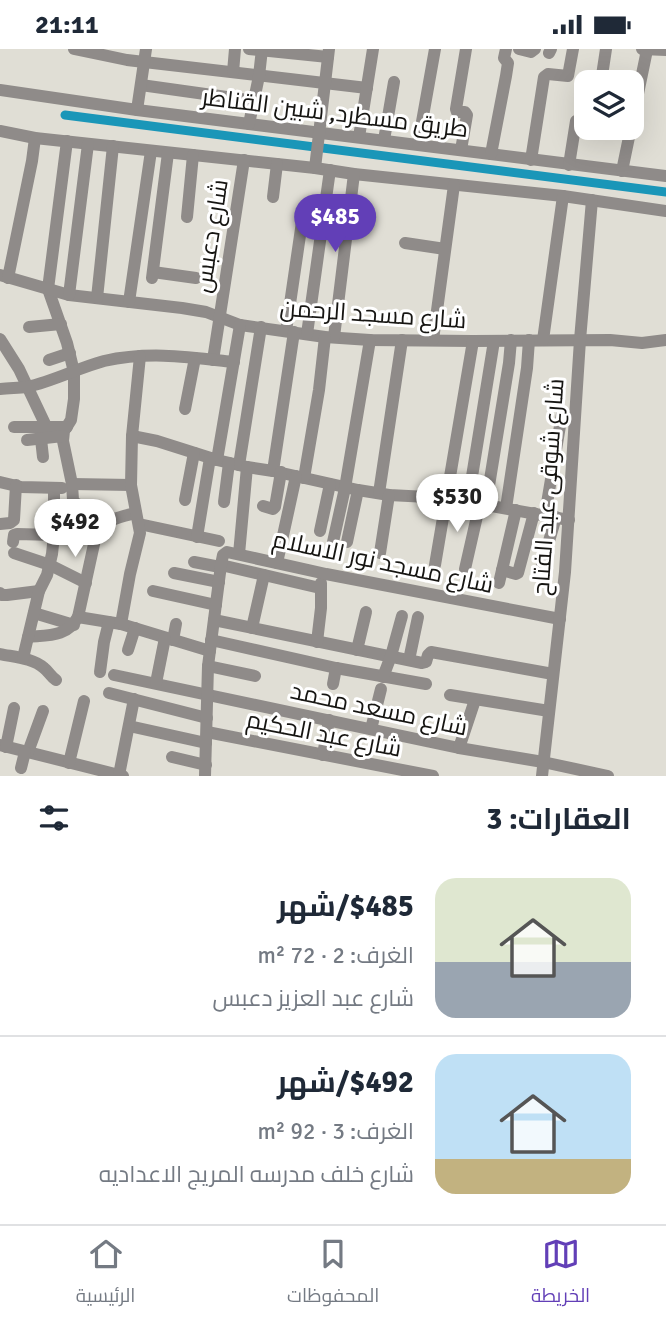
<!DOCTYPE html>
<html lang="ar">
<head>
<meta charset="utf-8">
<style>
	:root { --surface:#fff; --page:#f6f6f7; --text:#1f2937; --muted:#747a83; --line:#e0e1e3; --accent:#623fb7 }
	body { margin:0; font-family:Signika,Cairo,sans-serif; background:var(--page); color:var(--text); direction:rtl; height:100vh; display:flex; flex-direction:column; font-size:26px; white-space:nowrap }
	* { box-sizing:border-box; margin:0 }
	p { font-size:23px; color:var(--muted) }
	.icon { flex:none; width:38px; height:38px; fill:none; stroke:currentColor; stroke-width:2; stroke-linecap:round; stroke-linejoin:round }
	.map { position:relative; height:727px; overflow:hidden; direction:ltr }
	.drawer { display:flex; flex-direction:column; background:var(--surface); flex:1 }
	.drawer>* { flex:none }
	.buttons { position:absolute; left:574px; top:21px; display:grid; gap:14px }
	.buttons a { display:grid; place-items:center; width:70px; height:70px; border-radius:14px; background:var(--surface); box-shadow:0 7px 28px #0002; font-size:35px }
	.price { position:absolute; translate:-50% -60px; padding:0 16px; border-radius:24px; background:#fff; color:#222; font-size:23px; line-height:46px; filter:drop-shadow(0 2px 4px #0008) }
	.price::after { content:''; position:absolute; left:50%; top:42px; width:21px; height:16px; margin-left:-10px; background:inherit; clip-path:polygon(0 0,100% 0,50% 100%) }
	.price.current { background:var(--accent); color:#fff }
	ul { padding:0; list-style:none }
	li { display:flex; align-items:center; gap:21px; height:175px; padding:0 35px }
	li+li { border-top:2px solid var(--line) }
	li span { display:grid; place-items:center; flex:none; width:196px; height:140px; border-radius:21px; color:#555 }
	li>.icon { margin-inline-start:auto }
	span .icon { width:84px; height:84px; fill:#fffc; stroke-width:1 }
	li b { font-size:30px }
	h2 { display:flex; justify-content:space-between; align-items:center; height:84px; padding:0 35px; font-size:30px }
	.status { display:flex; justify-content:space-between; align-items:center; height:49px; padding:0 35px; background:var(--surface); direction:ltr }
	.status svg { height:19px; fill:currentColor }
	.dock { display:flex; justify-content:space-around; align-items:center; height:98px; border-top:2px solid var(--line); background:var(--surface); font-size:19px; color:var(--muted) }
	.dock a { display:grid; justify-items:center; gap:4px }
	.dock .current { color:var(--accent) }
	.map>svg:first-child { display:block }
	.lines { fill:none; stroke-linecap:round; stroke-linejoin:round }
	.canal { stroke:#1a96b8; stroke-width:9 }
	.minor { stroke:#8f8b89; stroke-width:12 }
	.labels { text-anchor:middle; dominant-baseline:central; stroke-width:6; stroke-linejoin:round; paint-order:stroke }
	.street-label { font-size:24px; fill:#161512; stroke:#fff }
</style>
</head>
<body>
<div class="status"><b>21:11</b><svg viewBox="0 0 49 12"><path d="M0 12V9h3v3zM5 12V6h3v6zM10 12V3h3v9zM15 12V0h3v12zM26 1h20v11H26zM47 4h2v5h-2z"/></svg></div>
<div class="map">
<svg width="666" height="727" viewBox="0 0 666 727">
	<rect width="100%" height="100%" fill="#e0ded5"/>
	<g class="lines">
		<polyline class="canal" points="65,66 666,143"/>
		<g class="minor">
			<polyline points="74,0 127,11 367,39"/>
			<polyline points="249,0 328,8"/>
			<polyline points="519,0 531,3 535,0"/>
			<polyline points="642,0 666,1"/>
			<polyline points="549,4 551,0"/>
			<polyline points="233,23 235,0"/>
			<polyline points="601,33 606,0"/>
			<polyline points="141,36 255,52"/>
			<polyline points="0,41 137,61 666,127"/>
			<polyline points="137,61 146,0"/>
			<polyline points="249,75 259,27 262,0"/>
			<polyline points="0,82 35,89 315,119 354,125 563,147 666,162"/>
			<polyline points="359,88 373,0"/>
			<polyline points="384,91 394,33"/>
			<polyline points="67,92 48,240 67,294 74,323 74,350 71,371 64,382 63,392 72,435 73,451 75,454 110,471"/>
			<polyline points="418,95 435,0"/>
			<polyline points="461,101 467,66 465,63 457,63 456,60 466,0"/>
			<polyline points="491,105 506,27 508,14 504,9 506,0"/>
			<polyline points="531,111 544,28 548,25 568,27 573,0"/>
			<polyline points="569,116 576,72 586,73"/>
			<polyline points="315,119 329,0"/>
			<polyline points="622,122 647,1"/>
			<polyline points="273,148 277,115"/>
			<polyline points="187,168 193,106"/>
			<polyline points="405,194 445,200"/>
			<polyline points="153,223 196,229"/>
			<polyline points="0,226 69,246 182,259 206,263 240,276 325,288 370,291 473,292 610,291 642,294 666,291"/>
			<polyline points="8,229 32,112 35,89"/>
			<polyline points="152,229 168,104"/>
			<polyline points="69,246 88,95"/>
			<polyline points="97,249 113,97"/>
			<polyline points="129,253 151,102"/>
			<polyline points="29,278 61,275"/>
			<polyline points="286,282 303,166 306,164 324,165"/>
			<polyline points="307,285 330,121"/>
			<polyline points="334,288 354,125"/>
			<polyline points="0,290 19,320 46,377"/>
			<polyline points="433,291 454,136"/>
			<polyline points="543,291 563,147"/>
			<polyline points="49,311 70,304"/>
			<polyline points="213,311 244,111"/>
			<path d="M0,340C9,339 18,339 27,338C54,332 78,319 104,312C149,302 189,308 234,313"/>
			<polyline points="185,360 195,309"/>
			<polyline points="14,378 67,378"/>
			<polyline points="132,387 157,392 217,411 247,418 273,422 358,441 389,446 447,449 569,471"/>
			<polyline points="41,390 43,408"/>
			<polyline points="27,391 63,387"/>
			<polyline points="217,411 240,276"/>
			<polyline points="239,416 261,278"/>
			<polyline points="273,422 294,283"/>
			<polyline points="304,429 319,341 325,288"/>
			<polyline points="0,433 21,438 62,439"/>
			<polyline points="72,435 131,436"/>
			<polyline points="379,444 402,291"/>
			<polyline points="185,451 194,404"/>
			<polyline points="468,452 494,292"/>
			<polyline points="224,453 229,414"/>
			<polyline points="486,455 509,314 511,291"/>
			<polyline points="263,457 273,460 275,458 281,423"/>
			<polyline points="506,459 527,319 529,291"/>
			<polyline points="545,466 562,365"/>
			<polyline points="0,475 10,474 14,471 16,436"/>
			<polyline points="139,475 219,492"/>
			<polyline points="320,482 330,435"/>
			<polyline points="197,488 210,409"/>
			<polyline points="13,493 14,486 17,485 54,486"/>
			<polyline points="333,493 345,439 370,291"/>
			<polyline points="347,493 358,441"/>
			<polyline points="14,504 50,516 86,534"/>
			<polyline points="380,504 389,446"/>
			<polyline points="239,505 247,418"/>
			<polyline points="194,513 220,518"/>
			<polyline points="277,514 296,427"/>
			<polyline points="221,516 320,539"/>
			<polyline points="435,516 473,292"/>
			<polyline points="465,520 480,454"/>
			<polyline points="502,521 516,525 518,524 534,464"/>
			<polyline points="540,523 556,468"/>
			<polyline points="174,524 219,533"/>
			<polyline points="499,534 516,461"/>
			<polyline points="153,542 216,556"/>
			<polyline points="0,544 2,546 7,546 39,542"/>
			<polyline points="34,564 74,576"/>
			<path d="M78,568L96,486C105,470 120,468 136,464"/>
			<polyline points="214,571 422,614 426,613 428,606 431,603 553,625"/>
			<polyline points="121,575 130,525 140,484 131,436 132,387 140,307"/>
			<polyline points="252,579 264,526"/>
			<path d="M28,588C49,586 67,588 78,568L121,575L210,602"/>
			<polyline points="173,591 176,575"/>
			<polyline points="211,591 336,619 426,635"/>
			<polyline points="317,593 321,559 321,534"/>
			<polyline points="128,601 135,579"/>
			<polyline points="357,601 366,563"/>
			<path d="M0,605C14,608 33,609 44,619C49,623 50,627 56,631"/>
			<polyline points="23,609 39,542 47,526 52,505 54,486 54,439"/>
			<polyline points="409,611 418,568"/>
			<polyline points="208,617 255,627"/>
			<polyline points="100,623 104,593 109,573"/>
			<polyline points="114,626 459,699 543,713 608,727"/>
			<polyline points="383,628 391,607 402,567"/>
			<polyline points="156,634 165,589"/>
			<polyline points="333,635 336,619"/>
			<polyline points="109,644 207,669"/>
			<polyline points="450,646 549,662"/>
			<polyline points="129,677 206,694"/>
			<polyline points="371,680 381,640"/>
			<polyline points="207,683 433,727"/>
			<polyline points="0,696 123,727"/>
			<polyline points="6,698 14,659"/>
			<polyline points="459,699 475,651"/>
			<polyline points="28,703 43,662"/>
			<polyline points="323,706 329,671"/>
			<polyline points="172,708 206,716"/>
			<polyline points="69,714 84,652"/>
			<polyline points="21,719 25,703"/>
			<polyline points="119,726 134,650"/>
			<polyline points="205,727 208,617 221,516 223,506 227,503 326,525 560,570"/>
			<polyline points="542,727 565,523 580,291 592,151"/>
		</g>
	</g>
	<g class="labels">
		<g class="street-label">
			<text transform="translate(335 64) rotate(7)">طريق مسطرد, شبين القناطر</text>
			<text transform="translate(211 187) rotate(-81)">شارع دعبس</text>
			<text transform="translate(373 265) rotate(4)">شارع مسجد الرحمن</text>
			<text transform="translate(548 438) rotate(-86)">شارع شوقى عبد الفتاح</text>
			<text transform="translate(383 513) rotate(12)">شارع مسجد نور الاسلام</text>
			<text transform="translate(379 660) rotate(12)">شارع مسعد محمد</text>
			<text transform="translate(324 685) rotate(11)">شارع عبد الحكيم</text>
		</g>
	</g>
</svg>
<div class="buttons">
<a><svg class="icon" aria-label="layers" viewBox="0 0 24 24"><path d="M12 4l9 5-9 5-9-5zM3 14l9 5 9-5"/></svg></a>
</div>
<b class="price current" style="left:335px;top:205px">$485</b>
<b class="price" style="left:457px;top:485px">$530</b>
<b class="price" style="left:75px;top:510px">$492</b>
</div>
<section class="drawer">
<h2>العقارات: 3<svg class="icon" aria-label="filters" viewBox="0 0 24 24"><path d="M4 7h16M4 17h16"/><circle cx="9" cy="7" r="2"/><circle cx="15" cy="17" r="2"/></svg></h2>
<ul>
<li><span style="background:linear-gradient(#dfe7d0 60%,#9aa5b1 0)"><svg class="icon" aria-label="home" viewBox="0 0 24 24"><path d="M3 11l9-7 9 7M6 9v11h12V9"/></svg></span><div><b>$485/شهر</b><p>الغرف: 2 · 72 m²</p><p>شارع عبد العزيز دعبس</p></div></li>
<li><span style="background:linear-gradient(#bfe0f5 75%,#c2b280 0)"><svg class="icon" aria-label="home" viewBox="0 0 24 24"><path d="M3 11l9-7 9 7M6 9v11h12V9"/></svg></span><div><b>$492/شهر</b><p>الغرف: 3 · 92 m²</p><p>شارع خلف مدرسه المريج الاعداديه</p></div></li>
</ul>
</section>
<nav class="dock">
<a class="current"><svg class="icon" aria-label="map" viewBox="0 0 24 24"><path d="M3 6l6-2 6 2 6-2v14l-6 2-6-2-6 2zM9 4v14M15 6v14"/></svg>الخريطة</a>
<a><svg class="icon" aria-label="saved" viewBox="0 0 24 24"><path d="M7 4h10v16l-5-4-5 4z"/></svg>المحفوظات</a>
<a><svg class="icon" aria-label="home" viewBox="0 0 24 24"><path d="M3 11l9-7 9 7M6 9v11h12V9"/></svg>الرئيسية</a>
</nav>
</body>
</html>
